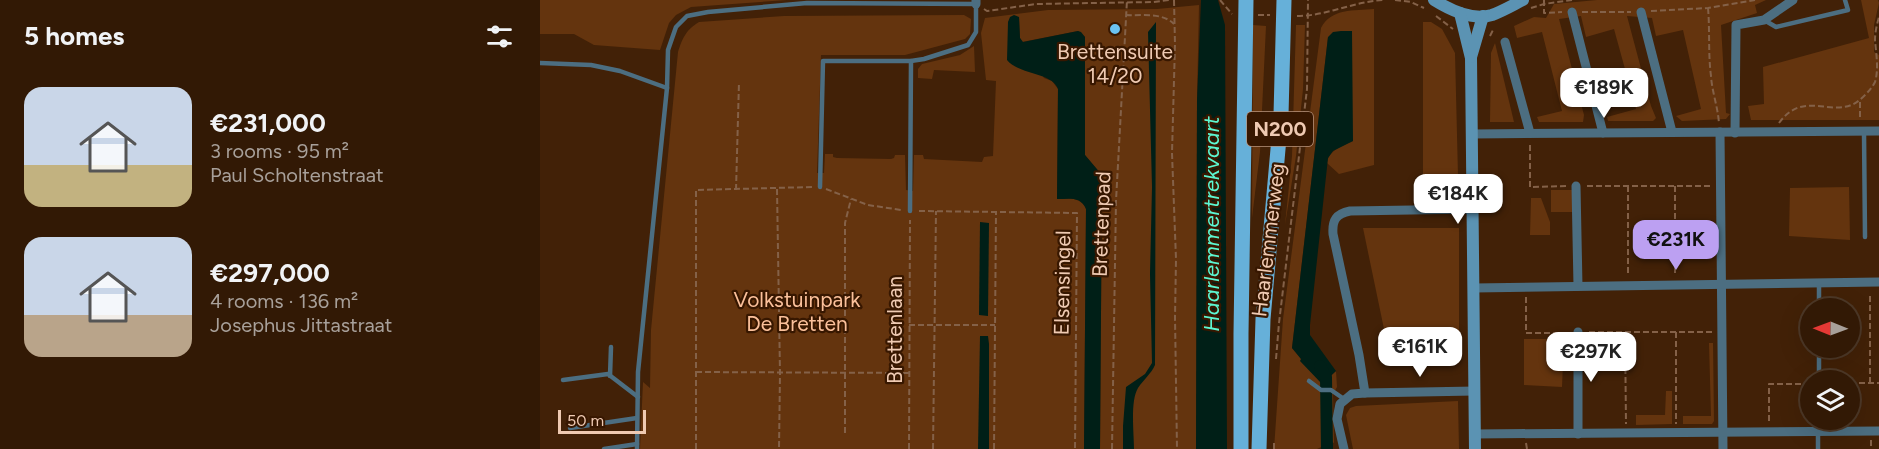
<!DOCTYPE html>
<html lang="en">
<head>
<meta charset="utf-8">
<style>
	:root { --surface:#321905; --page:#3a220f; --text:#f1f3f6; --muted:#a8a09a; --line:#4d3827; --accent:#bca0f2 }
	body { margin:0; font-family:Figtree,sans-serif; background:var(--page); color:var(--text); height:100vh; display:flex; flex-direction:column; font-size:22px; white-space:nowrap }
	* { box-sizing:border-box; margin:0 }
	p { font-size:20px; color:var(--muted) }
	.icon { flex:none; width:33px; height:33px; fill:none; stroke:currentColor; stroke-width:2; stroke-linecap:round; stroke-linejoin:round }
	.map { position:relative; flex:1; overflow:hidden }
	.details { display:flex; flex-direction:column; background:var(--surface); width:540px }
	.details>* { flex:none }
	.needle { width:39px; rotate:271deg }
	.fabs { position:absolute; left:1260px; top:298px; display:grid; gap:12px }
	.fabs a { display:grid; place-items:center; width:60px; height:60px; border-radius:50%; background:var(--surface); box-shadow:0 6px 24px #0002,0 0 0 2px var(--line); font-size:30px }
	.scale { position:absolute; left:18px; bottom:15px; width:88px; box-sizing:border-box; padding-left:6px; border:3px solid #efcab2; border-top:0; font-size:16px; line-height:21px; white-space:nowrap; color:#efcab2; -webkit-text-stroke:4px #371700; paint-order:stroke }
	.price { position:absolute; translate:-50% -51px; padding:0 14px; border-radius:12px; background:#fff; color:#222; font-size:20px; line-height:39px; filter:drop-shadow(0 2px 3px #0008) }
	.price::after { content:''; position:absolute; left:50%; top:36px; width:18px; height:14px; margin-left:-9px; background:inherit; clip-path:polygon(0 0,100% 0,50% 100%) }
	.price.on { background:var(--accent); color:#111 }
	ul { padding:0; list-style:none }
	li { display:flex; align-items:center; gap:18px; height:150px; padding:0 24px }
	li span { display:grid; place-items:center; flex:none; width:168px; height:120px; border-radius:18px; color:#555 }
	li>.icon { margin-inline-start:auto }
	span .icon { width:72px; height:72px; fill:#fffc; stroke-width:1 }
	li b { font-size:26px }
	h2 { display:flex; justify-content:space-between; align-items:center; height:72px; padding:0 24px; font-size:26px }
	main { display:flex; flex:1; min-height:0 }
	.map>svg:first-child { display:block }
	.green { fill:#64340e }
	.water { fill:#001f17 }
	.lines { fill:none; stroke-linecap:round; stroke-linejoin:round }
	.canal { stroke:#001f17; stroke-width:12 }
	.path { stroke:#846148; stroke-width:2; stroke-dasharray:6 3; stroke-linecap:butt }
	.lane { stroke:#4c6e81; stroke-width:4.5 }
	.street { stroke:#4c6e81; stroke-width:9 }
	.secondary { stroke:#5b93b3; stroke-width:12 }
	.primary { stroke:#66b0d9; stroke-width:15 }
	.poi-dot { fill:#6bc3f2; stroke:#371700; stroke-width:2 }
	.labels { text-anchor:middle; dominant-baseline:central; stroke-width:4.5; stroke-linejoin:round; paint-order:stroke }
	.shield { fill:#371700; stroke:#b8947d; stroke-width:1.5 }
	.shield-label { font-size:20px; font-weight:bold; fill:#efcab2 }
	.poi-label { font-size:21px; fill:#efcab2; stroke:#371700 }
	.street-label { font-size:21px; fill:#efcab2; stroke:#371700 }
	.park-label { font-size:21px; fill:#fbc09a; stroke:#371700 }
	.water-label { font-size:22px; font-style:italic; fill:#5cf7d2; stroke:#371700 }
</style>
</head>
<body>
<main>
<section class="details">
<h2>5 homes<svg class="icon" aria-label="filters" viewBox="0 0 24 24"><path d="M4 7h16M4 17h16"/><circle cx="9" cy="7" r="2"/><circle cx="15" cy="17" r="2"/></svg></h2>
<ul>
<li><span style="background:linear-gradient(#c9d6e8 65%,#c2b280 0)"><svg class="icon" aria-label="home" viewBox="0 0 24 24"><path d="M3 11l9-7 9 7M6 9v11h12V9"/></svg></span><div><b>€231,000</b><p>3 rooms · 95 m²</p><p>Paul Scholtenstraat</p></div></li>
<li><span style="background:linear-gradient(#c9d6e8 65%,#b9a48a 0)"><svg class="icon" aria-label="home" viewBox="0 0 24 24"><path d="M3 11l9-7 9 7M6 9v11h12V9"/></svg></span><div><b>€297,000</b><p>4 rooms · 136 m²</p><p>Josephus Jittastraat</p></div></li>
</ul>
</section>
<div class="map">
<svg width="1339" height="449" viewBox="0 0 1339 449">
	<rect width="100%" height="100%" fill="#422107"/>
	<g class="green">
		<polygon points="0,0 247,0 151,7 136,15 129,23 120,50 54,45 34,34 0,34"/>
		<polygon points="1057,0 1226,0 1215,5 1217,13 1181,25 1186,113 1190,114 1186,119 1142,121 1136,116 1161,109 1143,30 1116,36 1112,18 1087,16 1111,106 1116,118 1113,121 1068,121 1067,117 1096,109 1074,29 1046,37 1041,16 1019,19 1044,115 1043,122 999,122 997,117 1022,111 1002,32 977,38 974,26 994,17 1006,18 1014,4"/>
		<polygon points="1321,0 1338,0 1339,3 1334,25 1334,52 1339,55 1339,120 1211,120 1208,106 1224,104 1223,67 1329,38"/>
		<path d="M659,5L657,100L656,449H560L562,176L545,155V37L538,31L482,42L480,38L479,17L468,22L504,78L512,81L518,89L517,199C529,199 541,196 546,209L544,449H100L103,382L110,388L111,330L138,52C143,37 146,30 159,22L244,16L424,15L431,19L430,34L425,39L365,55H281L277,173H284L285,154H293V157L297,158L351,159L354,158L355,155H365L366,190L373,191L374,155H383L384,159L442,162L444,157L453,156L456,81L446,80L441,33L445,18L508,10L617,9Z"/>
		<path d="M834,9V165L799,174L787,163C789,150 802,146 813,141L788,37L752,348L782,384L796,371L797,387L793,394L794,443L792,442L777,449H734L743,319L781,28C791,8 814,11 834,9Z"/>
		<polygon points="883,22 891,22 902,29 915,53 918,176 883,177"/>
		<polygon points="713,25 726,26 720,152 712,218"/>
		<polygon points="756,25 765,25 763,89 756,156 745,225 752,156"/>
		<polygon points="955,43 974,122 950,122 951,53"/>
		<polygon points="434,46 435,72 394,70 392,79 378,78 378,69 382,64 420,55"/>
		<polygon points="1309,187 1310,240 1249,236 1250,188"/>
		<rect x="1011" y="190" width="21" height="22"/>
		<polygon points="991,198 1001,198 1010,222 1010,235 990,235"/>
		<polygon points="823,228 919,228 919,339 849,353"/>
		<polygon points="984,339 1024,339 1022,387 984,385"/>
		<polygon points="1169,343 1173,343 1174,421 1172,424 1143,424 1143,416 1171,416"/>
		<polygon points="1126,391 1132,391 1132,424 1096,425 1096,415 1125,415"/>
		<polygon points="918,401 919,449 813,449 806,415 810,408 816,406"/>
	</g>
	<g class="water">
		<polygon points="661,0 678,0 685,25 687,449 656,449 657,100"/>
		<path d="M474,15L479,17L480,38L483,42L538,31L541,32L545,37V155L562,175L560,449H544L546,209C541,196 529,199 517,199L518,89C512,72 479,75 467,60L468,22L470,17Z"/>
		<path d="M616,22L615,365C611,374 604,379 598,388C590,401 594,433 594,449H583V426L586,387L605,374L612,363L610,274L612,187L608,32Z"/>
		<polygon points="801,31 812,31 813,141 793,151 788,158 770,325 770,335 796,371 782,384 760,361 761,359 752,348 788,37 793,32"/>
		<polygon points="440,222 449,223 448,316 439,315"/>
		<polygon points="440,336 448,336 449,344 449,449 438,449"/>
	</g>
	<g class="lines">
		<polyline class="canal" points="780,366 786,377 787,449"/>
		<g class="path">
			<polyline points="634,0 635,44 632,153 636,259 635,317 637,449"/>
			<polyline points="680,0 692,14"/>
			<polyline points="855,0 871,2 884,8"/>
			<polyline points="1004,0 1004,13 1022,12"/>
			<polyline points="991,8 1004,4 1032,0"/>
			<path d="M1168,8C1170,31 1168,53 1171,76C1172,92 1178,107 1179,124"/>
			<polyline points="444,9 447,11 496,4 613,2 629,0"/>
			<polyline points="1111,11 1168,8 1215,0"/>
			<polyline points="1042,12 1091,12"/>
			<path d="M586,15C602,16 622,12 634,24"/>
			<polyline points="718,15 730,15"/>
			<path d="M757,16C787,16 815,1 844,0"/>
			<polyline points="896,16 913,29"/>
			<polyline points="950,36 953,30"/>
			<polyline points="1320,102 1320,120"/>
			<path d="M1239,123C1266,86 1296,124 1323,97C1328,92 1332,88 1335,82C1339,69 1336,53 1335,40C1335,32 1337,24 1339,17"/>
			<polyline points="990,145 990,187 1026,186"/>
			<polyline points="1047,186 1170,186"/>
			<polyline points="1088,186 1088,276"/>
			<polyline points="1135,186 1135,276"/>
			<polyline points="237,189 240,373 239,449"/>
			<polyline points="286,189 328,205 361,210"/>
			<polyline points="196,190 199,82"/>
			<polyline points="379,211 537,213 535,449"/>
			<polyline points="986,297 986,333 1028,333"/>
			<polyline points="369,325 455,325"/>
			<polyline points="1049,332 1172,332"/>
			<polyline points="1085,332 1086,424"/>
			<polyline points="1136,332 1136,424"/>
			<polyline points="736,359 739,323 767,89 768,0"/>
			<polyline points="156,372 369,373"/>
			<polyline points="1310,383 1339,383"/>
			<polyline points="1330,383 1330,293"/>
			<polyline points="1229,421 1229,384 1270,384"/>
			<polyline points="305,433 305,223 311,199"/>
			<polyline points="1331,440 1331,449"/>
			<polyline points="986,443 987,449"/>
			<polyline points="156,449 156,190 272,187"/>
			<polyline points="369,449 370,220"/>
			<polyline points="393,449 396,211"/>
			<polyline points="454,449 456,212"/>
			<polyline points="572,449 576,201 587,0"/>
			<polyline points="734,449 734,440"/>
		</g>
		<g class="lane">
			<polyline points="1224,20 1236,27 1308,10 1305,0"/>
			<polyline points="0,63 51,65 80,71 127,88"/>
			<polyline points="1324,132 1325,237"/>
			<polyline points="370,211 371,61"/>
			<polyline points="1279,283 1279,309"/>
			<polyline points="1279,348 1279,381"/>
			<polyline points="70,376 71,347"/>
			<polyline points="23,380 68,374 98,397"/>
			<polyline points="769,381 781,390 791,390 804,399"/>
			<polyline points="30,428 97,418"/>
			<polyline points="1278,432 1278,449"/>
			<polyline points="64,449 97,444"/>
			<polyline points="97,449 98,372 127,88 128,50 136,27 147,16 168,12 267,3 436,4 436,32 428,45 384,59 371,61 283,61 280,187"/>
		</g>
		<g class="street">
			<polyline points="436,4 436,0"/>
			<polyline points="1032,12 1063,133"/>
			<polyline points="1101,12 1132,132"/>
			<polyline points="965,42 990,133"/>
			<polyline points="1180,132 1183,449"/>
			<polyline points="1195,133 1196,25 1224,20 1253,0"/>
			<polyline points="933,134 1339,131"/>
			<polyline points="1036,186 1038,286"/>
			<polyline points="934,288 1339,282"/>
			<polyline points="1038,332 1038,434"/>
			<polyline points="825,393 935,391"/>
			<polyline points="935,434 1339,431"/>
			<path d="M804,449L797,419L800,404L812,394L825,393L819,355L793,234C792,220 796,214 810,211L933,209"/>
		</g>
		<g class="secondary">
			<path d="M894,0C910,10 932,21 952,15C963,11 973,5 983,0"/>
			<polyline points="920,13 931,58 935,449"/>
			<polyline points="931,57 943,16"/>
		</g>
		<g class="primary">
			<polyline points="701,449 701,334 706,0"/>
			<polyline points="719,449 723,319 741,115 744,0"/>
		</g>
	</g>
	<circle class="poi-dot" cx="575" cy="29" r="6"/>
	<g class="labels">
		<rect class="shield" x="707" y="112" width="66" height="34" rx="4.5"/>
		<g class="shield-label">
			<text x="740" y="129">N200</text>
		</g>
		<g class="poi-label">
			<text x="575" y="51">Brettensuite<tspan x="575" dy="24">14/20</tspan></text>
		</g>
		<g class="street-label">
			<text transform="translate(561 224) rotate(-88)">Brettenpad</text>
			<text transform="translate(728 240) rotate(-83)">Haarlemmerweg</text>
			<text transform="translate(522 283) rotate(-89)">Elsensingel</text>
			<text transform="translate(354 330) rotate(-90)">Brettenlaan</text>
		</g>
		<g class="park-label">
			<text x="257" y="299">Volkstuinpark<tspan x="257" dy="24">De Bretten</tspan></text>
		</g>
		<g class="water-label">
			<text transform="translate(671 224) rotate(-90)">Haarlemmertrekvaart</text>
		</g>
	</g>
</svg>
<div class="fabs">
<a><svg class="needle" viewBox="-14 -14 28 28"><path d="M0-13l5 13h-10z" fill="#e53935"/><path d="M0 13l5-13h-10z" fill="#a8a09a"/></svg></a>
<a><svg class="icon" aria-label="layers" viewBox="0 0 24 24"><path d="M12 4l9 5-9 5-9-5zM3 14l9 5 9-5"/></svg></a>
</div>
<div class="scale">50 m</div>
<b class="price" style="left:1064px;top:119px">€189K</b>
<b class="price" style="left:918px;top:225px">€184K</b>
<b class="price on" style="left:1136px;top:271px">€231K</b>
<b class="price" style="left:880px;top:378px">€161K</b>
<b class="price" style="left:1051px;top:383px">€297K</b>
</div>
</main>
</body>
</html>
